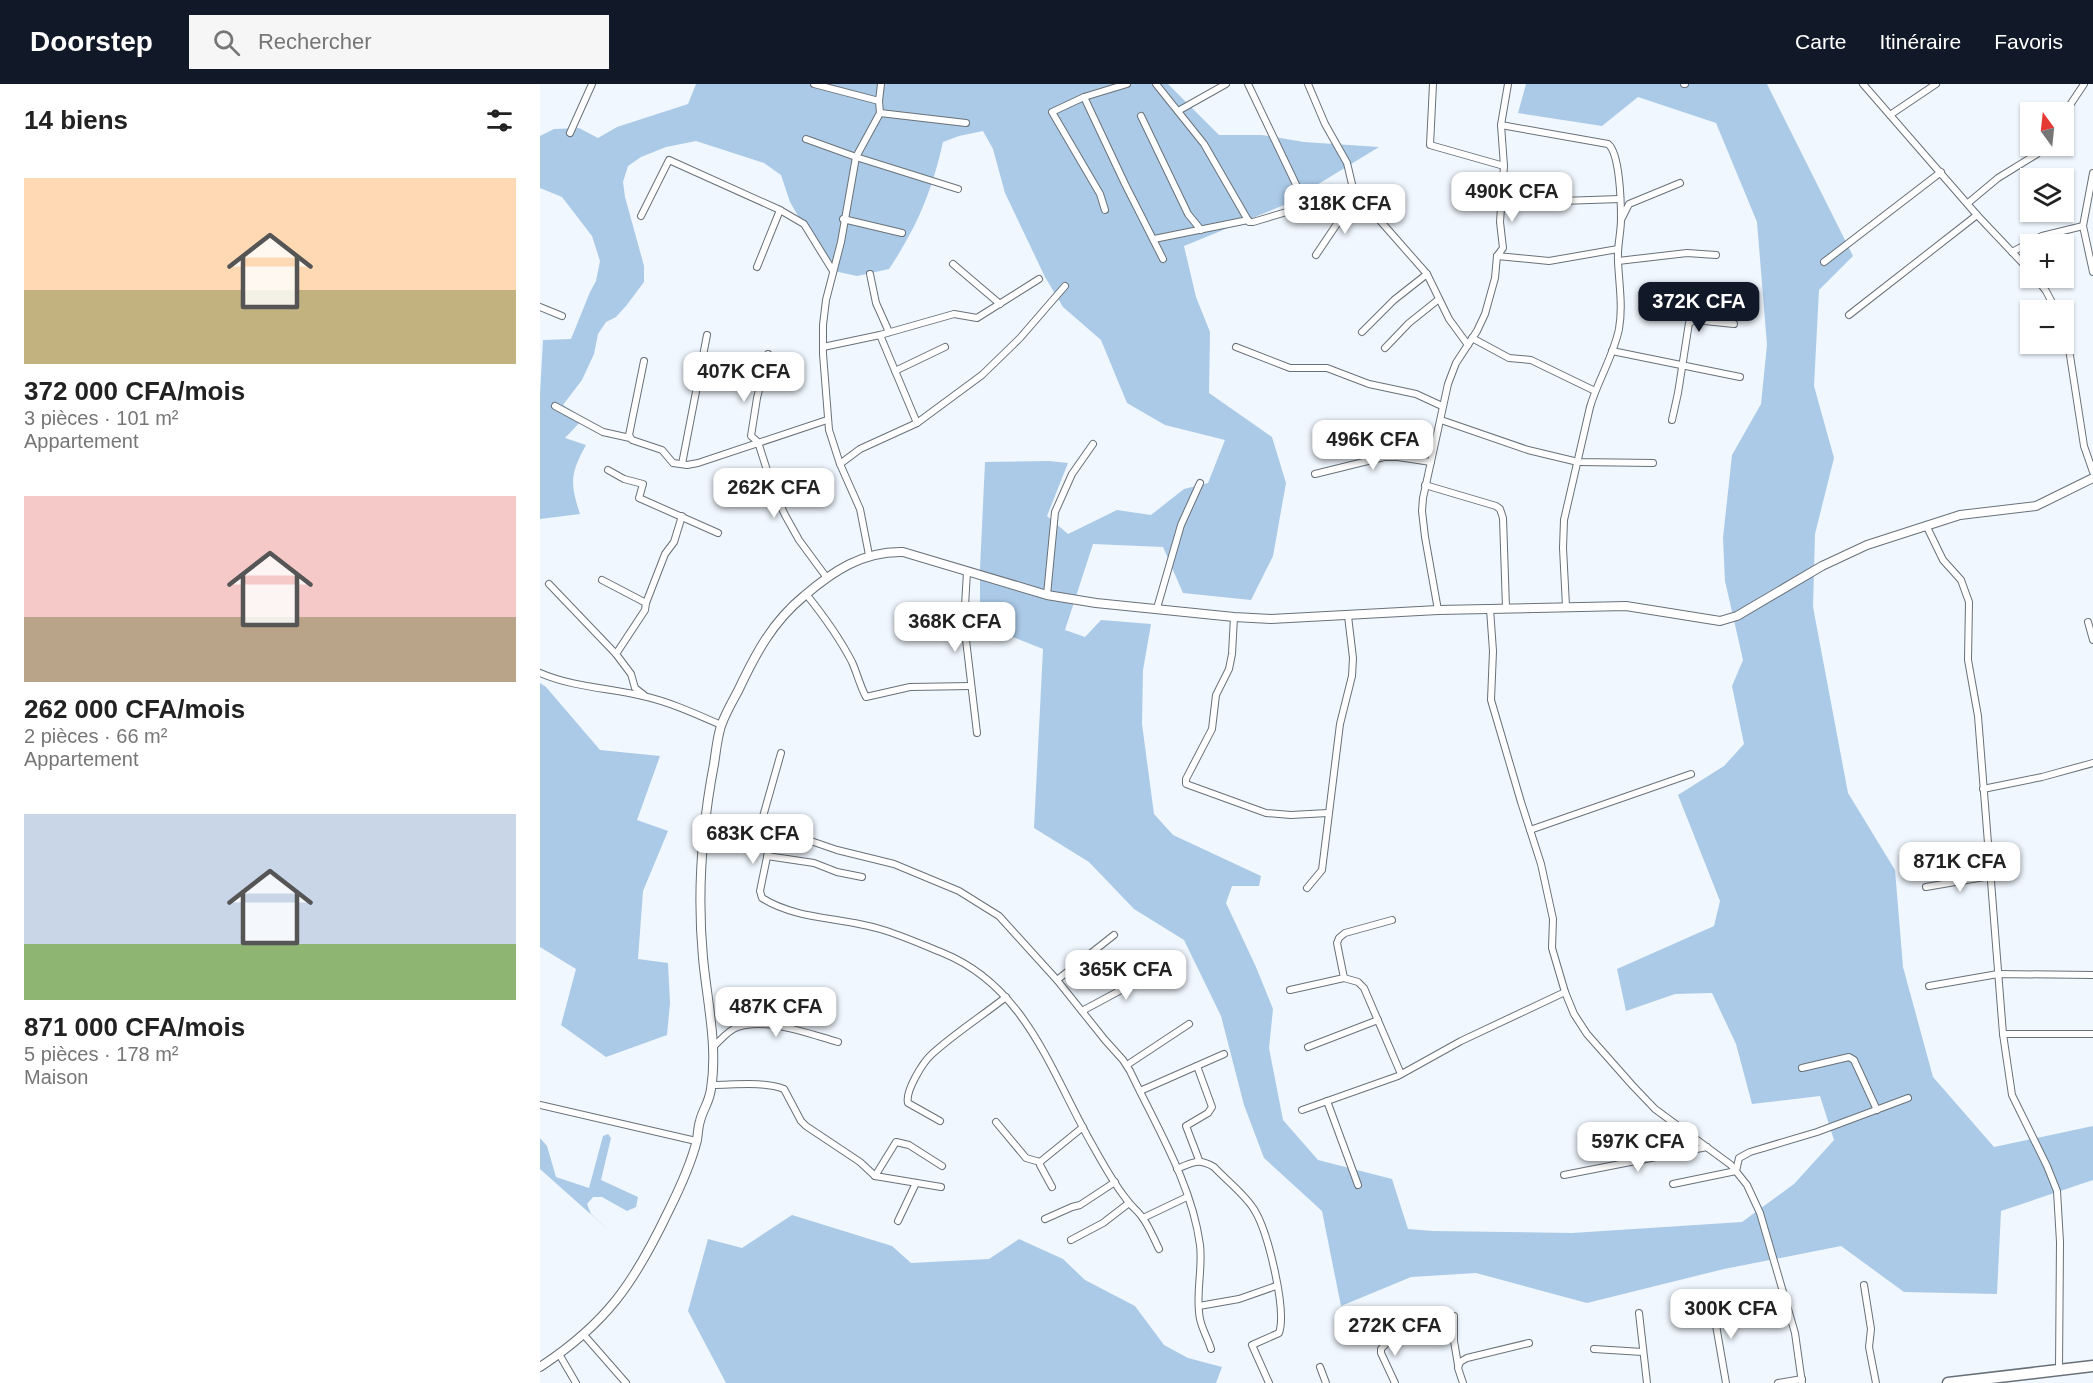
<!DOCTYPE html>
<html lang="fr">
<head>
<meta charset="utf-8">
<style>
	:root { --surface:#fff; --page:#f6f6f6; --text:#222; --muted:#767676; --accent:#111827 }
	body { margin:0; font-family:Helvetica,sans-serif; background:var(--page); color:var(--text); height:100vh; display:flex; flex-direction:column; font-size:22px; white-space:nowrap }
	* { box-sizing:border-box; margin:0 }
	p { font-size:20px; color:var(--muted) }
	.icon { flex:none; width:33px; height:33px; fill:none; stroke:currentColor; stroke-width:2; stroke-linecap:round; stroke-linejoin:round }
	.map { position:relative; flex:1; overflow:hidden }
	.details { display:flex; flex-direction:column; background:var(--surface); width:540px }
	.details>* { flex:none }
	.needle { width:39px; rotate:345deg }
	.controls { position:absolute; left:1480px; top:18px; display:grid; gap:12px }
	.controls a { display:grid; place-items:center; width:54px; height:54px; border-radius:0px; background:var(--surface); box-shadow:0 2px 4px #0004; font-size:30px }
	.price { position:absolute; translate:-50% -51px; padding:0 14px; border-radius:12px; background:#fff; color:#222; font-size:20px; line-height:39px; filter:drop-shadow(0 2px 3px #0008) }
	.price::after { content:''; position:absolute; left:50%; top:36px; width:18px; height:14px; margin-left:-9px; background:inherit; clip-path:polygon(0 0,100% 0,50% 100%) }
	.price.current { background:var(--accent); color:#fff }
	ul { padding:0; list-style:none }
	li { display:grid; align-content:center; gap:12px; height:318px; padding:0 24px }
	li span { display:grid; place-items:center; height:186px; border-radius:0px; color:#555 }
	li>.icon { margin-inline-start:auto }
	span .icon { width:108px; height:108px; fill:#fffc; stroke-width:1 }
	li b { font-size:26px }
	h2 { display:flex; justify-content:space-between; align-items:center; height:72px; padding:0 24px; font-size:26px }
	header { display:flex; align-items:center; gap:36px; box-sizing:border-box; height:84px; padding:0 30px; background:var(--accent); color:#fff }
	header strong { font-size:28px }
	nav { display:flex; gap:33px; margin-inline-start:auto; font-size:21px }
	.search { width:420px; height:54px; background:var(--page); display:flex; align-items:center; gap:15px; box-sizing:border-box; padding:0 21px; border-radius:0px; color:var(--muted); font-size:22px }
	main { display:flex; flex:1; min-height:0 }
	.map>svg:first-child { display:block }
	.green { fill:#abcae7 }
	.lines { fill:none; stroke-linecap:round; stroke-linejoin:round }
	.street-casing { stroke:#697178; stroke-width:8 }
	.secondary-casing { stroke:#697178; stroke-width:10 }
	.highway-casing { stroke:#697178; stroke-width:13 }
	.street { stroke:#fff; stroke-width:6 }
	.secondary { stroke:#fff; stroke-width:8 }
	.highway { stroke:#fff; stroke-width:10 }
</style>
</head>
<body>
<header>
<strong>Doorstep</strong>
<div class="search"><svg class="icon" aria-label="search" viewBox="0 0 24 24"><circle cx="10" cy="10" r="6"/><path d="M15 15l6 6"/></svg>Rechercher</div>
<nav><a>Carte</a><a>Itinéraire</a><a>Favoris</a></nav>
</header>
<main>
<section class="details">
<h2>14 biens<svg class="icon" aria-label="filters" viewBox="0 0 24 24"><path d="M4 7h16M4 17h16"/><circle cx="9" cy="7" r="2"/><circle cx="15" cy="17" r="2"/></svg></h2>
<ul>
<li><span style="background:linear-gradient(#ffd9b3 60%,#c2b280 0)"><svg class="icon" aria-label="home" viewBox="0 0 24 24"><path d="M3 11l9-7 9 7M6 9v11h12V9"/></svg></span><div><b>372 000 CFA/mois</b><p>3 pièces · 101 m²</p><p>Appartement</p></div></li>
<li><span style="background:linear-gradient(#f6c9c9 65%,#b9a48a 0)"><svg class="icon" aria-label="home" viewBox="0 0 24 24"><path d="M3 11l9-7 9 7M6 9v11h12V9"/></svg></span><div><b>262 000 CFA/mois</b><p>2 pièces · 66 m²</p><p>Appartement</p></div></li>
<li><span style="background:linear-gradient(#c9d6e8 70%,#8fb573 0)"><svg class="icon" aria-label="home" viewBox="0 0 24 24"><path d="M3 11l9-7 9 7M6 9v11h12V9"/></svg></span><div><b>871 000 CFA/mois</b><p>5 pièces · 178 m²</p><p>Maison</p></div></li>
</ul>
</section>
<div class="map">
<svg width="1553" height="1299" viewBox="0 0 1553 1299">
	<rect width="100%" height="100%" fill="#f0f7fe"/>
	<g class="green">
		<path d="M156,0H628L679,51H722L764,58L839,63L744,121L644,162L656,213L670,248L669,309L732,353L746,399L733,472L711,516L643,509L623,463L553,460L525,546L545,553L561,536L611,540L603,586L602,640L614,730L633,751L721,792L719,802H692L686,819L716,883L733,925L729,964L743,1036L778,1076L852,1095L868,1145L893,1147L1032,1149L1202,1138L1254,1100L1294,1056L1280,1012L1212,1020L1196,960L1172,909L1135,910L1086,927L1077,885L1174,842L1180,817L1138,711L1184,682L1204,660L1192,602L1203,576L1185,497L1183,454L1192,371L1221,320L1227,261L1217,138L1176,39L1098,13L1062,42L978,29L986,0H1227L1313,172L1279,206L1274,302L1294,374L1275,450L1273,523L1308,709L1355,786L1363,883L1393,993L1454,1063L1553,1042V1096L1461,1127L1457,1210L1364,1208L1301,1162L1184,1185L1047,1219L936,1189L871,1193L801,1222L782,1127L724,1074L704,1021L681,932L644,856L594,825L549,778L494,744L503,565L440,540V485L445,378L509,377L528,379L507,432L528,450L577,426L611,431L644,405L668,399L685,356L625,341L587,319L561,256L523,223L505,193L465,109L453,65L443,47L419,52L403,58C392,107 377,143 349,185L317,192L289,186L250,118L241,91L224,79L156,57L126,63L101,73L88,82L83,98L85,113L104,182V198L86,222L76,233L66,238L58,250L54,270L42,296L23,321L44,334L25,354L46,361C30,390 30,399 40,430L0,435V310L3,256L31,255L50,208L56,197L60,177L52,152L22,113L0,104V52L14,45L39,44L58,54L77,43L148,20Z"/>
		<polygon points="0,599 6,603 60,666 120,672 97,736 128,747 103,807 98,875 128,879 130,919 127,951 66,973 21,941 36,885 0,863"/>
		<polygon points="68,1050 71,1054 61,1096 98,1113 96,1123 87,1127 62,1113 53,1113 47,1120 51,1130 73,1150 0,1085 0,1054 7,1062 16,1093 49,1104 63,1052"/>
		<polygon points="252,1131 352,1162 371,1179 449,1175 479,1155 523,1175 545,1196 595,1222 624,1261 648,1274 682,1283 676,1299 186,1299 148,1227 168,1155 202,1164"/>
	</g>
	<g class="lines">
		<g class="street-casing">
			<g id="street">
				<polyline points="274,0 339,17"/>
				<polyline points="616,0 664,60 709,138 713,138 760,124 771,117"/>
				<polyline points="708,0 762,113 771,117 806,114 816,117 836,132 887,190 909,235 928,261"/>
				<polyline points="768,0 785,40 807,79 816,117"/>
				<polyline points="893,0 890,61 964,82"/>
				<polyline points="1144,0 1145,0"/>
				<polyline points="1323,0 1437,131 1491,188"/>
				<polyline points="544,13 585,100 623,175"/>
				<polyline points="638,27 686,0"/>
				<polyline points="340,29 426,39"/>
				<polyline points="1524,30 1544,0"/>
				<polyline points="1350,31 1396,0"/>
				<polyline points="601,32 648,130 661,146"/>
				<path d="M961,41L1068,60C1080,69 1081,119 1081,135C1081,149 1077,163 1078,177C1079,200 1083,222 1079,245C1073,273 1058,296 1050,323L1024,436L1023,464L1026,522"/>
				<polyline points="30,49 52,0"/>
				<polyline points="266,55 316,73 418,105"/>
				<polyline points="1553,89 1543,142 1553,188"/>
				<polyline points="963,119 1080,115"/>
				<polyline points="1428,119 1458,94 1497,70 1503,62"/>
				<polyline points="565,126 560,110 512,28 544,13 587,0"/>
				<polyline points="101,132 129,76 240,126 264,140 293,187"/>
				<polyline points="303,135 362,149"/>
				<polyline points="1081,136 1089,120 1140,99"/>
				<polyline points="614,155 708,136"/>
				<polyline points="1472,168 1502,152 1543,142"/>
				<polyline points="776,171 813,116"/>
				<polyline points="957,172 1009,177 1078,165"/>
				<polyline points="1078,177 1147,169 1176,171"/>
				<polyline points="1284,178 1401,88"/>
				<polyline points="413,180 460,220"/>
				<polyline points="217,183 240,126"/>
				<polyline points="330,190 336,219 349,248"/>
				<polyline points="1496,194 1506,207 1516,226"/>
				<polyline points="0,223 22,232"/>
				<polyline points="1309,231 1437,131"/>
				<polyline points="822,248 854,216 887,190"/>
				<polyline points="1524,249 1529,265 1544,362 1553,388"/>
				<polyline points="340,251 377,339"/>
				<polyline points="932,254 969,274 991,276 1055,307"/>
				<polyline points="283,263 340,251 414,230 437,234 499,195"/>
				<polyline points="696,263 750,284 787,284 829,300 876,310 902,322"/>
				<polyline points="845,264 869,239 899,215"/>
				<polyline points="1072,267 1200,293"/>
				<polyline points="228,270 217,314 211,352 218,358 233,405 245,431 259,456 287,494"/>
				<polyline points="104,277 89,351 92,356 122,366 133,379 147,381 158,379 287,336"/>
				<polyline points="355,287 405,263"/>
				<polyline points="15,322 63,348 90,354"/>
				<polyline points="901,336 988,366 1038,378 1113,379"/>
				<polyline points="1132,336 1138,309 1149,239 1155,236 1194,240"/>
				<polyline points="142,380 167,251"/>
				<polyline points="300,380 320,365 377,339 442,291 480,254 525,202"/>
				<polyline points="68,386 84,395 103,400 99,414 178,449"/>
				<polyline points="775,390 844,373 858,373 891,378"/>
				<polyline points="885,401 956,422 960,425 963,434 966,524"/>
				<polyline points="1386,441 1403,476 1421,496 1429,518 1428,576 1438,632 1463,950 1472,1011 1507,1082 1517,1107 1520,1158 1519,1286"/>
				<polyline points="329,471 320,425 300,380 289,346 283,270 283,241 286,216 301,158 316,73 340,29 339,17 341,0"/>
				<polyline points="427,488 424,539 437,649"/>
				<polyline points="62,496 106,519"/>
				<polyline points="9,500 76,570 91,590 95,604 104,611"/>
				<path d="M266,510C283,531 299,553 312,578C317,589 320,602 326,613L370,603L431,602"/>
				<polyline points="507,511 515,428 532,390 553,360"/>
				<polyline points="617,524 641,441 660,399"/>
				<polyline points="950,525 953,567 951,616 981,718 1001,780 1013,835 1012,864 1025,908 1034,930 1047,950 1093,1002 1115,1025 1191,1081 1207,1101 1220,1129 1255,1249 1262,1299"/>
				<polyline points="898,526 885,453 882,427 883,414 908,300 916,279 937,247 945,230 955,194 957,172 963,164 960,138 964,82 961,41 968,0"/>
				<polyline points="694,533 692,570 689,585 676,611 672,645 646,695 646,700 726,729 751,731 788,729"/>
				<polyline points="1548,538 1553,556"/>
				<polyline points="76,570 105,526 106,519 125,470 134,458 142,432"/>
				<path d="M0,589C32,603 69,604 103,612C130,618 156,630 181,641"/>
				<polyline points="1443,705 1502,693 1553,679"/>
				<polyline points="222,736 241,669"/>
				<path d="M164,738L208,735L229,737L233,744L297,766L354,780L419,807L459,832L517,896L565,956L583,976L590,987C616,1042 652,1100 660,1161C663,1186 655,1211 660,1235C662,1245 668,1255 671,1265"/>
				<path d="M233,744L220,807L222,814C257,836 301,833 340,845C361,851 383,861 403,869C487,903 512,991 553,1062C563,1080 574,1100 587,1116C591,1122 598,1127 602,1133C609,1142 614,1155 619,1165"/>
				<polyline points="990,746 1151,690"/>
				<polyline points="227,772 274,779 297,788 322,793"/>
				<polyline points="1386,803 1450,792"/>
				<polyline points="767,804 782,786 800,640 812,592 813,574 808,532"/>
				<polyline points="804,894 797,859 799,854 805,849 852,836"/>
				<polyline points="517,896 574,851"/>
				<polyline points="1389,902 1458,890 1553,891"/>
				<polyline points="750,906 804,894 818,898 824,904 861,990"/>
				<polyline points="542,927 620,885"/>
				<polyline points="1463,950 1553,950"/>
				<path d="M173,963C181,956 188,946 198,943C226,933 269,950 298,958"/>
				<polyline points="768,963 838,936"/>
				<polyline points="587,981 649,940"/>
				<polyline points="657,982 672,1023 668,1029 646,1042 659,1076"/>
				<polyline points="1262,984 1309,973 1314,976 1337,1026"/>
				<path d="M172,1001C194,1001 223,997 244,1005L261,1037L266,1042L320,1078L335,1092L401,1103"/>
				<polyline points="600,1007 684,970"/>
				<polyline points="787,1017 818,1101"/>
				<polyline points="0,1021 156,1057"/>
				<polyline points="762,1026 858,992 921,957 1025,908"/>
				<path d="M400,1037L368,1019C365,1007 383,978 392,970C415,949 442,932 466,913"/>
				<polyline points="456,1038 486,1074 500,1078"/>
				<path d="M637,1085C652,1078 659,1074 674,1083C686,1096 707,1112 715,1127C728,1149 747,1226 739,1249L712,1261L729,1299"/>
				<polyline points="1024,1091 1167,1063"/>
				<polyline points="335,1092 356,1058 369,1061 402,1082"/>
				<polyline points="1133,1100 1196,1087 1199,1074 1210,1068 1277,1048 1368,1014"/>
				<polyline points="512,1103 500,1081 500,1078 543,1043"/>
				<polyline points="603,1134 647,1113"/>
				<polyline points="505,1135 532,1123 540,1121 575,1098"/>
				<polyline points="358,1137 376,1099"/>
				<polyline points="531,1156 563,1139 589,1119"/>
				<polyline points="1324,1201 1331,1245 1329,1263 1336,1299"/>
				<polyline points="1172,1218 1186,1299"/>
				<polyline points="659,1222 699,1215 736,1202"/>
				<polyline points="1099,1229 1107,1299"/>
				<polyline points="914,1232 914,1257 918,1281"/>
				<polyline points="44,1251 86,1299"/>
				<polyline points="1054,1265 1103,1268"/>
				<polyline points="19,1270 36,1299"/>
				<polyline points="780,1283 786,1299"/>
				<polyline points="855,1299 841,1269 841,1265 858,1248"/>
				<polyline points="923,1299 918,1284 920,1278 927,1274 989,1259"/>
				<polyline points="1238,1299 1262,1295"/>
			</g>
		</g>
		<g class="secondary-casing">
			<path id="secondary" d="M0,1283C67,1239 94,1199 128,1128C139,1106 151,1080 157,1056C158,1050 158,1043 160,1037C163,1025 169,1019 171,1005C178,962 167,917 163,874C157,810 162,743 174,680C176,668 177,654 181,642C185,630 192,618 198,607C215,571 232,538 264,512C293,487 323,467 363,468L507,511L556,519L694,533L731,535L898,526L1086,522L1180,537L1197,532L1282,482L1327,461L1420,431L1496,422L1553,394"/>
		</g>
		<g class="highway-casing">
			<polyline id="highway" points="1408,1299 1553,1282"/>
		</g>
		<use href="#street" class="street"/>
		<use href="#secondary" class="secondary"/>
		<use href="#highway" class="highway"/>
	</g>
</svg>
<div class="controls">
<a><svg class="needle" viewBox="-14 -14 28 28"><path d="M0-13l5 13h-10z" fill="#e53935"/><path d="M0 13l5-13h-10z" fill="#767676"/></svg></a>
<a><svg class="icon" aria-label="layers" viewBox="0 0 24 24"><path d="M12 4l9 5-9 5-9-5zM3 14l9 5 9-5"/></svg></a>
<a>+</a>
<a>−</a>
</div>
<b class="price" style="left:972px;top:139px">490K CFA</b>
<b class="price" style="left:805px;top:151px">318K CFA</b>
<b class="price current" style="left:1159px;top:249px">372K CFA</b>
<b class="price" style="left:204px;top:319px">407K CFA</b>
<b class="price" style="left:833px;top:387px">496K CFA</b>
<b class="price" style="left:234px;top:435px">262K CFA</b>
<b class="price" style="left:415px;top:569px">368K CFA</b>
<b class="price" style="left:213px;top:781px">683K CFA</b>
<b class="price" style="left:1420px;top:809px">871K CFA</b>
<b class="price" style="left:586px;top:917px">365K CFA</b>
<b class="price" style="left:236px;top:954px">487K CFA</b>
<b class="price" style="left:1098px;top:1089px">597K CFA</b>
<b class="price" style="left:1191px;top:1256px">300K CFA</b>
<b class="price" style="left:855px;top:1273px">272K CFA</b>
</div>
</main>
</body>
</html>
